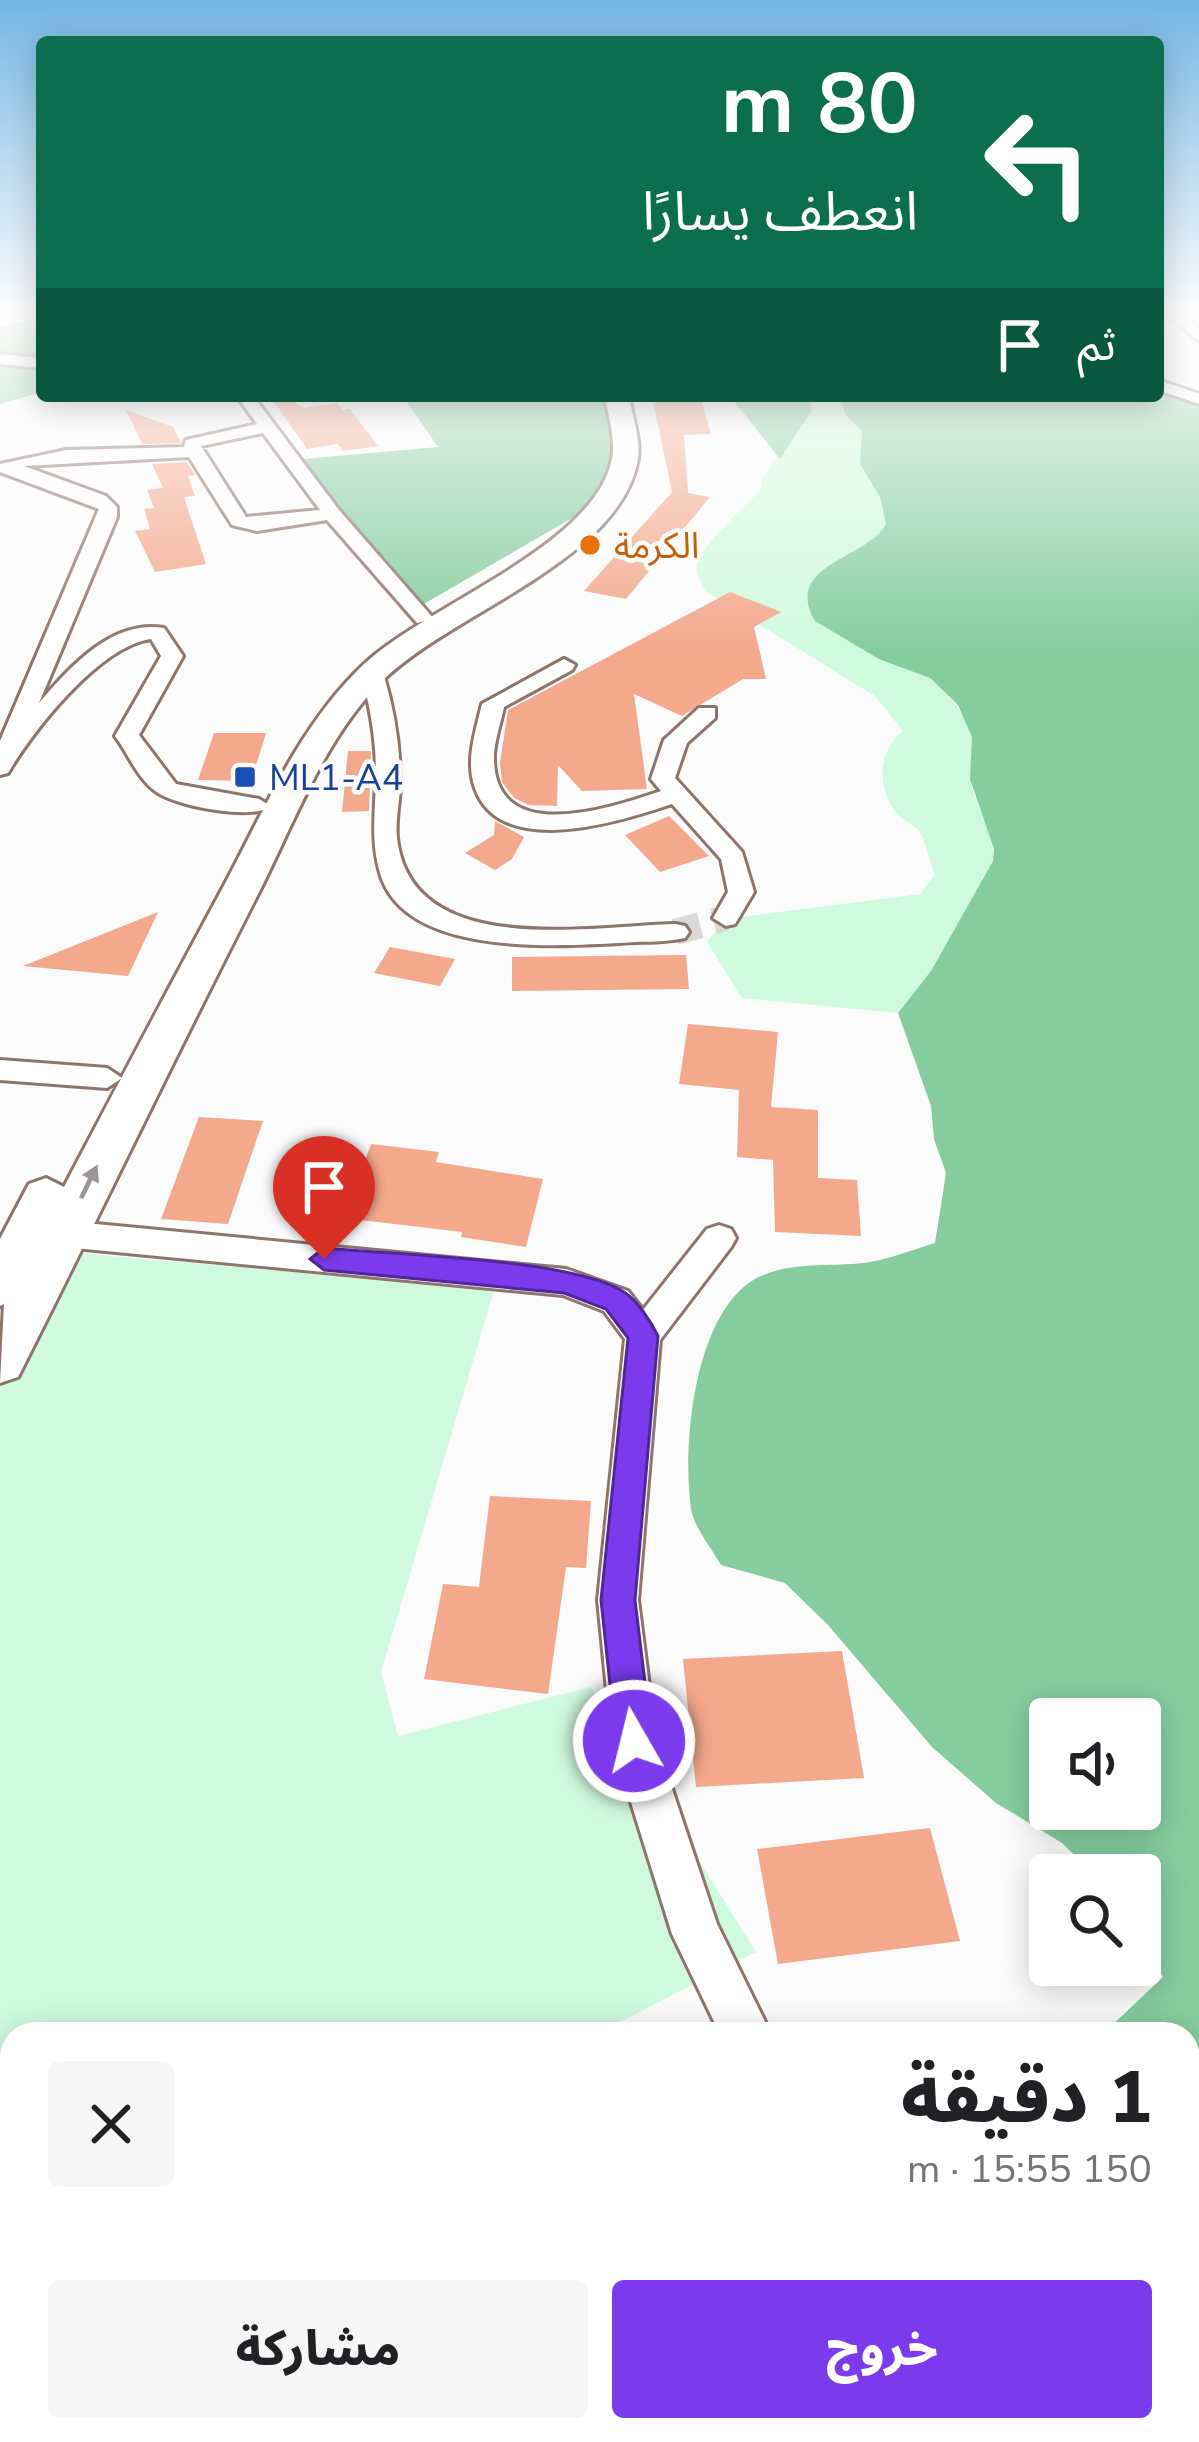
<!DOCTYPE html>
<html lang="ar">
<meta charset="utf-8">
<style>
body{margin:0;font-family:"Nunito Sans","Noto Sans Arabic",sans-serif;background:#f6f6f6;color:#202124;direction:rtl;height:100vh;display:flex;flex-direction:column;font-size:45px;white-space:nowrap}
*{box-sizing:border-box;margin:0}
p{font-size:39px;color:#757577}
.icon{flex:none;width:66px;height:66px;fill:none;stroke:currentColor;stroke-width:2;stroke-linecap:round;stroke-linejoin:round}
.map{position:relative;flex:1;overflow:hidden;direction:ltr}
.panel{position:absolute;left:0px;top:2022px;width:1200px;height:420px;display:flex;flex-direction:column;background:#fff;border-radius:36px 36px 0 0;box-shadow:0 6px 30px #0003;direction:rtl}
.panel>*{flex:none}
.hud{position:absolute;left:36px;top:36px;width:1128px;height:366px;border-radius:12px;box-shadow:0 6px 30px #0003;direction:rtl;background:#0b6e4f;color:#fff;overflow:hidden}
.controls{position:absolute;left:1029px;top:1698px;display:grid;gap:24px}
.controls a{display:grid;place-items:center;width:132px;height:132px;border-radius:12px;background:#fff;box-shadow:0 6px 30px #0003;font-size:60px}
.pin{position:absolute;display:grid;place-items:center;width:102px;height:102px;color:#fff;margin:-123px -51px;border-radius:50% 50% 50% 0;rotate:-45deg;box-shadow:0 0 12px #0007}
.pin .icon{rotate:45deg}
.me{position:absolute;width:132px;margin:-66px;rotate:352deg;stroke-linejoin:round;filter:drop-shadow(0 0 9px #0008)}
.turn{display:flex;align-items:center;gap:42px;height:252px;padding:0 48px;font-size:54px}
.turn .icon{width:156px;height:156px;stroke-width:2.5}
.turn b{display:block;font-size:84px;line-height:102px}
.then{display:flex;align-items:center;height:114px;padding:0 48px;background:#0003;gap:24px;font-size:45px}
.round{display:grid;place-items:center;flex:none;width:126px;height:126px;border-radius:12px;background:#f6f6f6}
.head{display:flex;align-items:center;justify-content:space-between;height:204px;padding:0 48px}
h1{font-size:72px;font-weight:800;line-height:90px}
.primary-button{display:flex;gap:24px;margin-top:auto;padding:24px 48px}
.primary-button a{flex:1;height:138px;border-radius:12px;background:#7c3aed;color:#fff;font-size:48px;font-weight:800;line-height:138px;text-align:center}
.primary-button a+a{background:#f6f6f6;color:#202124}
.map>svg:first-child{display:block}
.green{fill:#cffadd}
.forest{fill:#85cd9f;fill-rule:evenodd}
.building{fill:#f4a88c}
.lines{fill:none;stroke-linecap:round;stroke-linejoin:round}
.minor-tunnel{stroke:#dad9d8;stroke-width:26;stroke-dasharray:26 14;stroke-linecap:butt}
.minor-casing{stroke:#8e756c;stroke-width:6}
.highway-casing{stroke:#8e756c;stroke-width:6}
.minor{fill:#fff;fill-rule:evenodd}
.highway{fill:#fff;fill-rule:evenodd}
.oneway{fill:#9c9796}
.route{fill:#7c3aed;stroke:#51269a;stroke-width:3}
.food-dot{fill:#e8710a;stroke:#fbfbfb;stroke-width:4.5}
.transit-dot{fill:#1a4fb4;stroke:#fbfbfb;stroke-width:4.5}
.labels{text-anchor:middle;stroke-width:9;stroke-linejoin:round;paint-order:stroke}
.far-food-label{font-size:36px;fill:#c56008;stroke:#fbfbfb;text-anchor:start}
.far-transit-label{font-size:36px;fill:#164399;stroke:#fbfbfb;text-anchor:start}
</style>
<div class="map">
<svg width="1199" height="2442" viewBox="0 0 1199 2442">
<rect width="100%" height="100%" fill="#fbfbfb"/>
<!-- green -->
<g class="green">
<path d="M840 396 845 414 862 431 860 464 880 497 886 524C872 552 832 558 810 585L811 604C862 636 955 676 972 736 977 754 968 774 973 791 980 814 995 837 993 861L931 971 898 1013 742 998 707 942 726 919 920 894 935 875C929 862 926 838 917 829 909 822 900 819 894 810 876 782 879 751 903 731L875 696 708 593C703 586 696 576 697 566 699 546 746 507 760 490L762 479 811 412V397Z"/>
<polygon points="67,1252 494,1290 381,1672 398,1736 591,1687 756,1952 597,2034 12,2034 12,2430 712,2430 722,2437 730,2430 1017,2430 1023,2442 0,2442 0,1389"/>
</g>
<!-- forest -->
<g class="forest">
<polygon points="0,310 42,310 42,392 0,404"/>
<path d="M1158 391 1199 407V2442H1023L1017 2430H1188V2034H1103L1163 1977 1140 1934V1875H1095L1062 1843 996 1803 932 1747 828 1625 785 1583 721 1565C712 1549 694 1527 691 1509 682 1445 694 1314 755 1279 788 1261 828 1267 864 1263 887 1260 912 1250 935 1243L946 1173 934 1139 931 1106 898 1013 931 971 993 861 994 849 970 779 972 737 958 705 930 678 879 659 815 621C782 564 868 559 886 524L880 497 860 464 862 431 845 414 840 396H1158ZM1050 1719H1140V1809H1050Z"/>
<polygon points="403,396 619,396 610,496 417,608 292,460 438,447"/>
<polygon points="730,396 811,396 811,412 780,459"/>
</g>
<!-- building -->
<g class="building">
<polygon points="270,396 284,396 304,408 337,403 342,410 350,409 378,446 343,451 338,444 307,449"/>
<polygon points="652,396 700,396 711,434 684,435 688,493 710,497 626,599 584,591 672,492"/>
<polygon points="126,410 173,427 181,443 142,444"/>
<polygon points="187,462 195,475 188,476 195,496 184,497 206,564 155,572 135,531 150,529 144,509 154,508 147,490 163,488 152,464"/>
<polygon points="730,592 781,612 754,627 766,679 743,679 682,716 634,694 647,789 582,791 558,765 557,806 529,805 514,798 502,782 500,763 508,710"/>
<polygon points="214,733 266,733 251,781 198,780"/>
<polygon points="348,751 371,751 369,811 342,812"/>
<polygon points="669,816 709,856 660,872 625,835"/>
<polygon points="495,821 524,837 512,859 495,870 465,853 494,835"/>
<polygon points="158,912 128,976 23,966"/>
<polygon points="390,947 455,959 440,986 374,973"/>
<polygon points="686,955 689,989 512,991 512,957"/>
<polygon points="688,1024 778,1032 771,1107 818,1110 818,1178 857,1180 861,1236 775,1232 773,1160 737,1157 739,1090 679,1084"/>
<polygon points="199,1117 263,1121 228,1224 161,1219"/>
<polygon points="371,1144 439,1152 436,1162 543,1179 526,1247 461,1237 462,1232 344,1218"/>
<polygon points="490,1496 591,1501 586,1568 566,1567 548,1694 424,1679 443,1584 479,1587"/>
<polygon points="842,1651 864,1778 696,1787 683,1659"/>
<polygon points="930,1828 960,1941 778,1964 757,1849"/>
</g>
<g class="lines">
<!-- minor-tunnel -->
<polyline class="minor-tunnel" points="675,932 726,918"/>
<!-- minor casing -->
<g class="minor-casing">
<g id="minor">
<polygon points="33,310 42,310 42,317 0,328 0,319"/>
<polygon points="1161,310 1177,310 1199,329 1199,341"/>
<polygon points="0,354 42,358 42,368 0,364"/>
<polygon points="1158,380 1199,394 1199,404 1158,390"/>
<path d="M237 396H253L339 510 434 619 417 623 327 520 257 531 232 525 189 457 24 466 106 496 117 507V517L39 703C70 667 112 619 164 628L183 656 139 735 176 784 259 799 271 806C255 821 172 806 154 790 137 777 128 753 115 736L161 656 151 639C99 646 32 732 8 773L0 775V741L99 509 0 472V464L66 450 184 447 186 440 257 424ZM263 433 320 510 246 517 201 446Z"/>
<path d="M564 659 575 665 572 670 504 707C501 722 495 739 494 754 491 848 608 809 661 791L651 779 664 740 699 708H715V718L687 743 675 778 742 852 754 892 735 924 726 926 713 918 728 892 721 859 672 804C622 821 500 860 475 788 465 761 476 730 482 704Z"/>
<path d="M372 666 383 673C394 709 400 745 400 783 400 801 395 820 397 838 411 960 589 926 675 924L685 926 689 932 685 938C664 943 641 941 620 943 554 946 404 957 380 873 370 838 376 809 376 773 376 739 370 706 361 673Z"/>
<polygon points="0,1060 107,1068 122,1078 107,1088 0,1080"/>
<polygon points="64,1221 566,1269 628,1291 643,1310 707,1229 719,1225 731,1229 736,1238 731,1247 660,1340 638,1600 656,1741 717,1924 771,2034 720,2034 672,1934 612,1741 598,1600 625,1339 604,1311 563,1295 64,1247 52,1243 47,1234 52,1225"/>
</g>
</g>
<!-- highway casing -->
<g class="highway-casing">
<path id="highway" d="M605 396H629C632 416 641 439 638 459 620 562 449 613 381 682 324 739 294 823 258 894 176 1054 99 1217 18 1377L0 1383 4 1304 0 1306V1239L29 1184 46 1178 64 1187C118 1084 172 982 227 880 265 808 299 729 357 671 420 606 593 550 612 459 616 439 608 416 605 396Z"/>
</g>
<!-- minor -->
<use href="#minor" class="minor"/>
<!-- highway -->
<use href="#highway" class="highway"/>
</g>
<!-- one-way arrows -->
<defs><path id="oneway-solid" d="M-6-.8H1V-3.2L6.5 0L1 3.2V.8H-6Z" transform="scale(3)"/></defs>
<use class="oneway" href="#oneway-solid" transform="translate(89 1182) rotate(-64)"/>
<!-- sky -->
<linearGradient id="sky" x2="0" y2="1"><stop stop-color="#75b6e5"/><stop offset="0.48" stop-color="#fdfdfd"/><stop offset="1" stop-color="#fdfdfd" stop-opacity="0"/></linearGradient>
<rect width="1199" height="652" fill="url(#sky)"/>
<!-- route -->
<path class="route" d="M324 1248C394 1255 570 1258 624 1292 637 1300 651 1322 658 1336L635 1600 652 1741 647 1754 634 1759 621 1754 616 1741 601 1600 628 1338 606 1309 564 1293 324 1270 310 1259Z"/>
<!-- markers -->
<circle class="food-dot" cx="590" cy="545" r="12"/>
<rect class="transit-dot" x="233" y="765" width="24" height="24" rx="6"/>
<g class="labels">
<!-- far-food labels -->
<g class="far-food-label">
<text x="614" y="558">الكرمة</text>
</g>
<!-- far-transit labels -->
<g class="far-transit-label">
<text x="269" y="790">ML1-A4</text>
</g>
</g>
</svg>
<div class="controls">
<a><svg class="icon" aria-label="sound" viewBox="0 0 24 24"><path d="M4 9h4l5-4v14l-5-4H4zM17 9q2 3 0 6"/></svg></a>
<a><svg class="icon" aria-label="search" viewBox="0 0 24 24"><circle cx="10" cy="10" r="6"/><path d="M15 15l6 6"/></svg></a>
</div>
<div class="pin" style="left:324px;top:1259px;background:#d93025"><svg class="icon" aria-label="arrive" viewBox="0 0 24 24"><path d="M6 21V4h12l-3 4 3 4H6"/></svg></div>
<svg class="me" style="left:634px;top:1741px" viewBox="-20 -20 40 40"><circle r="17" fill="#7c3aed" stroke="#fff" stroke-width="3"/><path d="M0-11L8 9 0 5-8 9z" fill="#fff"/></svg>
<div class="hud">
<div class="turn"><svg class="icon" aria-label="left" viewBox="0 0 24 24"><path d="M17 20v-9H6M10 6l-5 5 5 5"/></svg><div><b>80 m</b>انعطف يسارًا</div></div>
<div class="then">ثم<svg class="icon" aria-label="arrive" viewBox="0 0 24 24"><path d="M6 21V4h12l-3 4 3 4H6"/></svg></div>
</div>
<section class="panel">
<div class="head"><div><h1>1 دقيقة</h1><p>150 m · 15:55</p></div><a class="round"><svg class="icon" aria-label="close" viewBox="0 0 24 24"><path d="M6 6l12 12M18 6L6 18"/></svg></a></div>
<div class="primary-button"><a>خروج</a><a>مشاركة</a></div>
</section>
</div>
